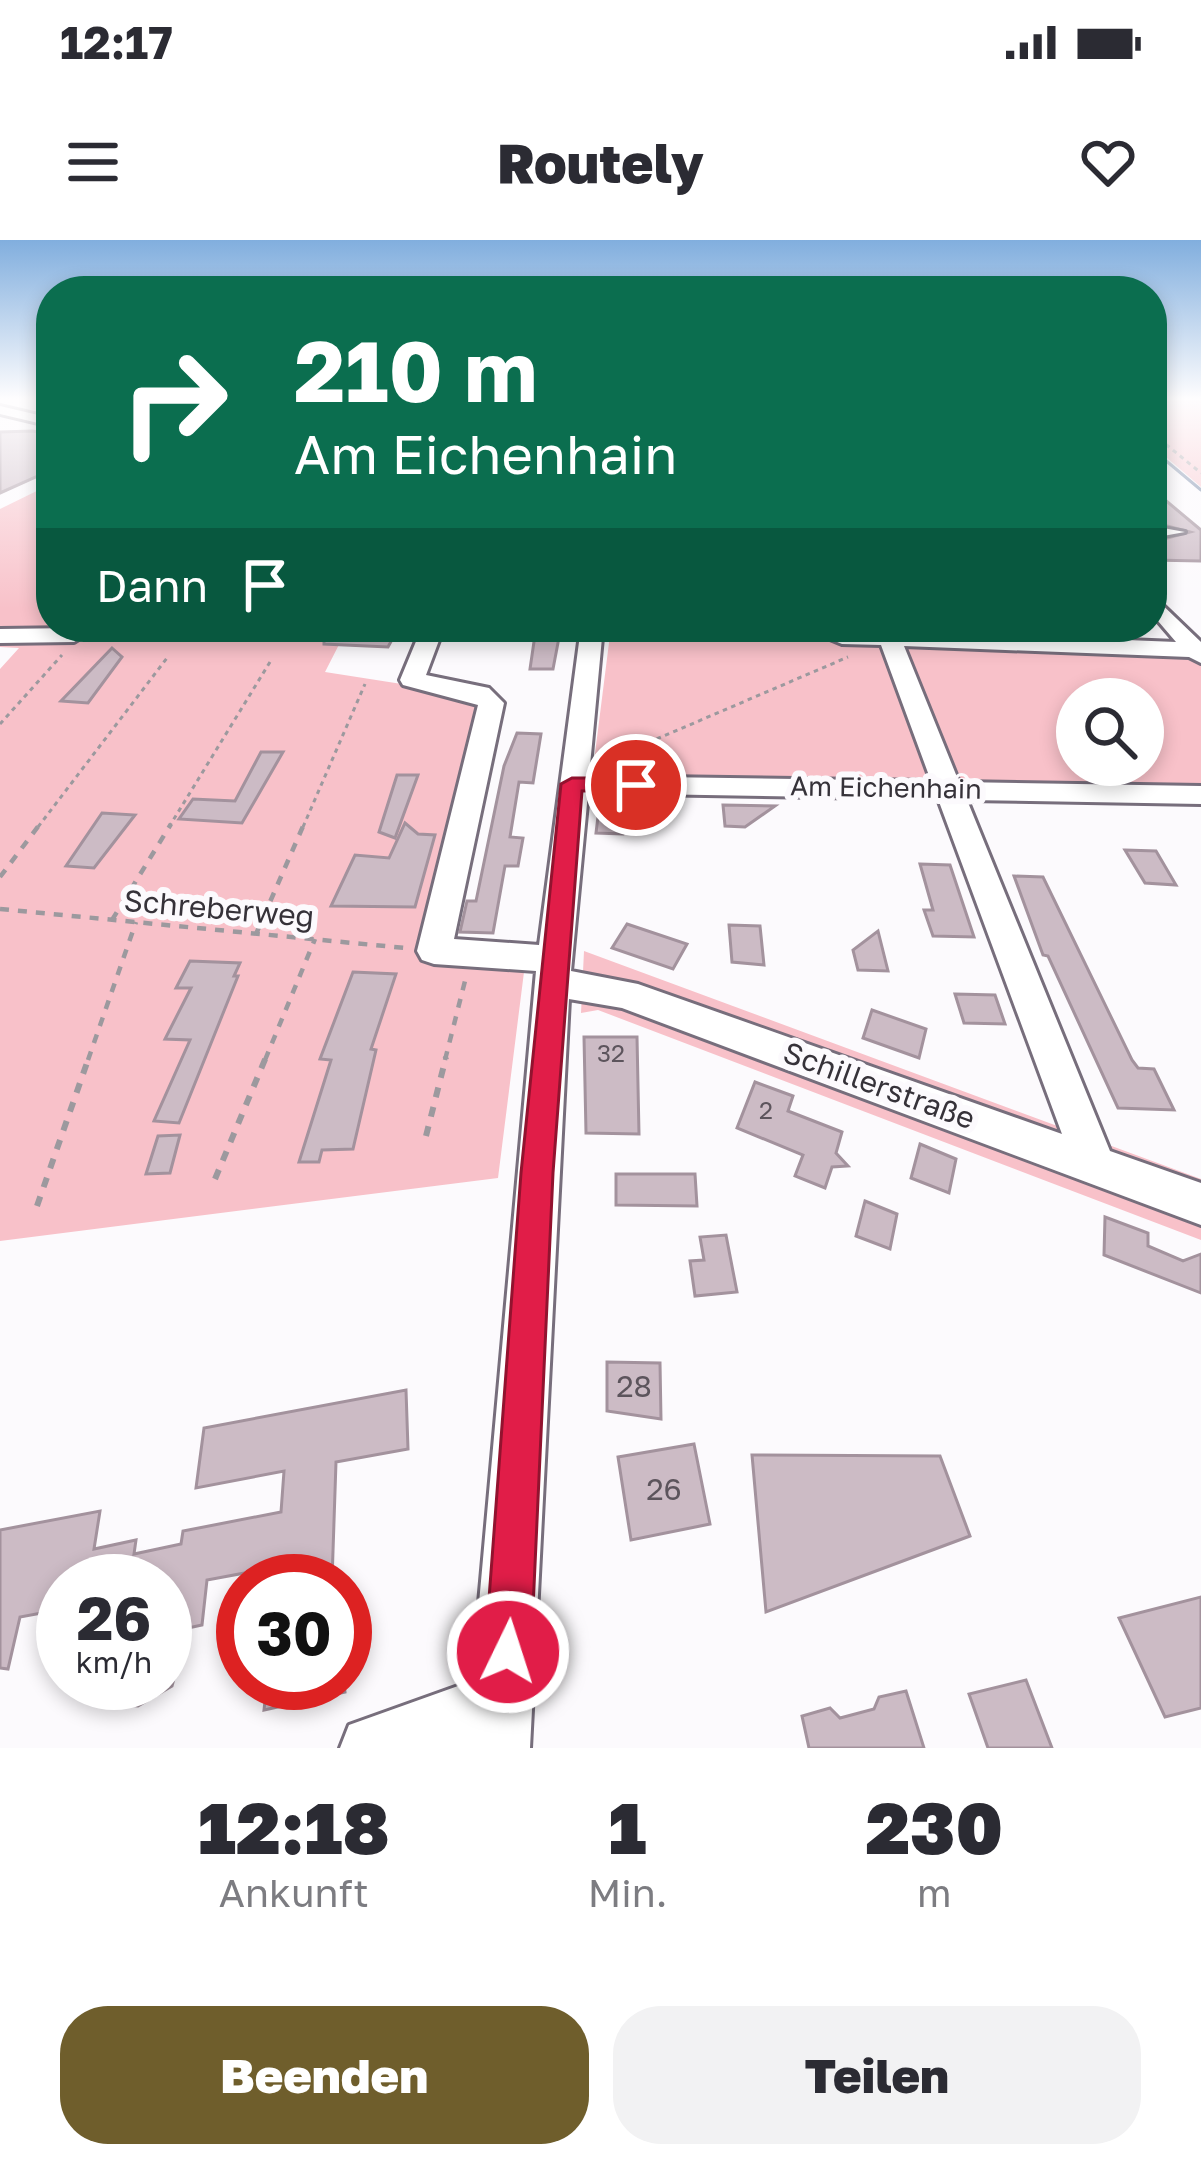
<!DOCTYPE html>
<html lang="de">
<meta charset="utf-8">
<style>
body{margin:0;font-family:"Golos Text",sans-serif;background:#f2f2f3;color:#2b2b33;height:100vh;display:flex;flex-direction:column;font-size:45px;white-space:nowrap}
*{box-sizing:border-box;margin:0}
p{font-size:39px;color:#7c7c81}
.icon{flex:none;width:66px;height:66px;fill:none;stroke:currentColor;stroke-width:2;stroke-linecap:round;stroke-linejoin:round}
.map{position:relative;height:1508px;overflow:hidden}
.side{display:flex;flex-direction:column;background:#fff;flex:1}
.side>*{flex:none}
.hud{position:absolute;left:36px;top:36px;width:1131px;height:366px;border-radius:48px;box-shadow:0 6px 18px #0003;background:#0b6e4f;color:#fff;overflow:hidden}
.tools{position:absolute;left:1056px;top:438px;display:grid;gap:24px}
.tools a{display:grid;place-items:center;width:108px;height:108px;border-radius:50%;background:#fff;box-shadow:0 6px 18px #0003;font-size:60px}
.speed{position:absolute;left:36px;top:1314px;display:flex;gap:24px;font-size:60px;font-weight:700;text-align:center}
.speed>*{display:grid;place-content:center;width:156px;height:156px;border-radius:50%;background:#fff;box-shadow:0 6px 18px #0003;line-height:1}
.speed small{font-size:30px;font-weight:400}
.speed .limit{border:18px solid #d22;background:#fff;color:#111}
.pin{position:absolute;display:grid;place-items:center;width:102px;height:102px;color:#fff;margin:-51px;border:6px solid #fff;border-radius:50%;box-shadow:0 3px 12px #0007}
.me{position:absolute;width:132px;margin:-66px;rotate:4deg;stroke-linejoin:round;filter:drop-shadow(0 0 9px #0008)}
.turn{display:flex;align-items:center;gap:42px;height:252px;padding:0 60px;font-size:54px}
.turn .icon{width:156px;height:156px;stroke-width:2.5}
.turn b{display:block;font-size:84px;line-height:102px}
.then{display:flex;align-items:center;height:114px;padding:0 60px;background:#0003;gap:24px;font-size:45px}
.eta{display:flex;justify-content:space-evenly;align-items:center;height:204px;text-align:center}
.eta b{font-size:72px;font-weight:800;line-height:84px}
.primary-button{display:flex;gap:24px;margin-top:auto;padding:24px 60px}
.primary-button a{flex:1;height:138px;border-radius:48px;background:#6f5e2c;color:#fff;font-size:48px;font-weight:800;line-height:138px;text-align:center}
.primary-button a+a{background:#f2f2f3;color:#2b2b33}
.status{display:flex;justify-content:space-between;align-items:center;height:84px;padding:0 60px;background:#fff;direction:ltr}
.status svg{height:33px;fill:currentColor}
header{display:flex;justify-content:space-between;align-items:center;height:156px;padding:0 60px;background:#fff;font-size:54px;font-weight:800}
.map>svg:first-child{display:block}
.green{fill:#f8c1c9;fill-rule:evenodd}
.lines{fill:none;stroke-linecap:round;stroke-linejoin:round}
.stream{stroke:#6e82a2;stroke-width:3}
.building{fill:#ccbbc5;stroke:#a3929d;stroke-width:3}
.minor-casing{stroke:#776e7c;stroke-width:6}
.path-far2{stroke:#9c999e;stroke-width:3;stroke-dasharray:4.5 4.5;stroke-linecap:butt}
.path-far1{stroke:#9c999e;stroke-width:4.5;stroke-dasharray:9 9;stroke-linecap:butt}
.path{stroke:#9c999e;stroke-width:6;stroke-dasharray:10 10;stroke-linecap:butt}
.minor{fill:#fff;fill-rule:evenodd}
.route{fill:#e11d48;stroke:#92132f;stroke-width:3}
.labels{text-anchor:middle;stroke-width:12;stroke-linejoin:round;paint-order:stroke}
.number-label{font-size:24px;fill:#5c545c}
.far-street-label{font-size:27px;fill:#363239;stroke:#fcfafd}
.street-label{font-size:30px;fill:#363239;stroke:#fcfafd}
.near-number-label{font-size:30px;fill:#5c545c}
</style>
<div class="status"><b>12:17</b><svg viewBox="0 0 49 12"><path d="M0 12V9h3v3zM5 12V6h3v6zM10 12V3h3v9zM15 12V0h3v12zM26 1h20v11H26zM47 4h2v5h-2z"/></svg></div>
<header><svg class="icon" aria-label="menu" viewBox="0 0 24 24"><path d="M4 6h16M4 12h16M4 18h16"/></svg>Routely<svg class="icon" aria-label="heart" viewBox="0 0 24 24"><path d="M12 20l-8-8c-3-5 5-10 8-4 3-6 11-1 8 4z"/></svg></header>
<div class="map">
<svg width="1201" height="1508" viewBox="0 0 1201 1508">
<rect width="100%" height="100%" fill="#fcfafd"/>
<!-- green -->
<g class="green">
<polygon points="1152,158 1201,158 1201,247 1152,205"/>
<polygon points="51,244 51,387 348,387 325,432 472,455 483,464 419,720 524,732 498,938 0,1001 0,429 19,408 0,407 0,269"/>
<path d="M611 387H813L844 397 1201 410V555L591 545ZM1077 459H1143V525H1077Z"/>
<polygon points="584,711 1201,939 1201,1000 598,770 581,773"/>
</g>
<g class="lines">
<!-- stream -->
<polyline class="stream" points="1152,209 1201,250"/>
</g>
<!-- building -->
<g class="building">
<polygon points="32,191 51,194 51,230 0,253 0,192"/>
<polygon points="1152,249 1201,290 1201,321 1152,320 1152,302 1190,292 1152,282"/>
<polygon points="324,387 399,387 388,407 324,404"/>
<polygon points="561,387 553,429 530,429 536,388"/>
<polygon points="112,408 122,417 88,463 61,461"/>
<polygon points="517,493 541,494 533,543 519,542 510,597 523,598 518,626 505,626 493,693 460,692 467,661 476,661 504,526"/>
<polygon points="261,512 283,512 242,583 179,579 193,559 235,561"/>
<polygon points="397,535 418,535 395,598 379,592"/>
<polygon points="600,560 627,561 623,594 596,593"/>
<polygon points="723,565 775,566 745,587 725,586"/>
<polygon points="102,573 135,575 94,628 66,626"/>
<polygon points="405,583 418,594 435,595 415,667 331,666 355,615 389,618"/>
<polygon points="1125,610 1156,611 1176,645 1145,643"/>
<polygon points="920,624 950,625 974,697 933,696 924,670 933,670"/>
<polygon points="1014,636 1043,637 1132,820 1138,828 1154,829 1174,870 1118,868 1048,716 1043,715"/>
<polygon points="627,684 687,704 673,729 612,708"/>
<polygon points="729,685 760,686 764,725 732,722"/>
<polygon points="878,691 888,731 858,730 853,710"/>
<polygon points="190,721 240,723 234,736 238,736 179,883 154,881 190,800 165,799 191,748 176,748"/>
<polygon points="353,732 396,734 371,809 376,810 353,909 322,910 319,922 299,922 331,820 320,819"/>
<polygon points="955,754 995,755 1005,784 964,783"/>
<polygon points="872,770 926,789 919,818 863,798"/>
<polygon points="584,797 637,797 639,894 586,893"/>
<polygon points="755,842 793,856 788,871 842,892 836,913 848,926 832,927 825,948 795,936 803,915 737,888"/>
<polygon points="180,895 170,933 146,934 158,896"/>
<polygon points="920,904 956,919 949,953 911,938"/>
<polygon points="616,934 695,934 697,966 616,965"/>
<polygon points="865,961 897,974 890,1009 856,996"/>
<polygon points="1105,977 1148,993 1148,1006 1183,1021 1201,1014 1201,1053 1104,1015"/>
<polygon points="726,995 737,1052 695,1056 690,1021 704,1020 700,997"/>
<polygon points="607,1122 660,1123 661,1179 607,1171"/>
<polygon points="406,1150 408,1209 336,1222 332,1341 276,1341 277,1327 207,1340 202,1385 188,1388 172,1446 138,1466 113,1464 95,1443 165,1443 165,1341 63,1341 63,1369 20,1377 8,1429 0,1428 0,1290 100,1271 94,1309 136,1300 134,1314 181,1304 183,1291 281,1272 284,1231 196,1248 204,1188"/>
<polygon points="694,1204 710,1284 631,1300 618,1217"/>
<polygon points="752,1215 940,1216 970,1296 766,1372"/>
<polygon points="1201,1357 1201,1468 1165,1477 1119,1378"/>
<polygon points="1026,1440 1052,1508 988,1508 969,1454"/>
<polygon points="267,1443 344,1443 345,1452 264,1470"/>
<polygon points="906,1451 924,1508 809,1508 802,1476 830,1468 840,1478 874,1469 879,1457"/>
</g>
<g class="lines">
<!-- minor casing -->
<g class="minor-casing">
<g id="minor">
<polygon points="0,166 51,178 51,186 0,174"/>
<polygon points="1152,286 1185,292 1152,298"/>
<path d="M1152 355 1201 402V423L1189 417 904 406 959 542 1201 546V564L967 560 1110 911 1201 943V985L622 768 569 759 530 1508H340L349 1485 472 1441 536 731 434 724 422 720 417 711 478 465 403 445 400 440 422 387H444L426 435 489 448 504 463 454 699 539 705 581 387H603L589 536 931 541 881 405 842 404 801 387 1176 402 1152 374ZM588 553 938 559 1062 894 638 744 571 731Z"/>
<polygon points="0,389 74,388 85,395 74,402 0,403"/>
</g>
</g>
<!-- path-far2 -->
<g class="path-far2">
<polyline points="1152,193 1201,233"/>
<polyline points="0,484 62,415"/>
<polyline points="618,521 631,510 848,417"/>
<polyline points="38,587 167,418"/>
<polyline points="169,587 270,422"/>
<polyline points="303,587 365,444"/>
</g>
<!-- path-far1 -->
<g class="path-far1">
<polyline points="0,637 40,584"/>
<polyline points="0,669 405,708"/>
<polyline points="112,680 171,584"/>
<polyline points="256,694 304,584"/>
<polyline points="88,820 136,682"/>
<polyline points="265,820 315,699"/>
<polyline points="445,820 466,737"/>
</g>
<!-- path -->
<g class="path">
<polyline points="426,896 446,817"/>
<polyline points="215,939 266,817"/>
<polyline points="37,966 89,817"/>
</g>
<!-- minor -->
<use href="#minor" class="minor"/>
</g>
<!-- sky -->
<linearGradient id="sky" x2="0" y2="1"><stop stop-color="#81aede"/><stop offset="0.43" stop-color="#fefdfe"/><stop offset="1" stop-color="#fefdfe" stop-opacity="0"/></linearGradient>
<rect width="1201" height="369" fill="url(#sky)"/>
<!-- route -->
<polygon class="route" points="636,538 647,545 644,550 582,551 553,933 531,1412 524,1429 508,1435 491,1429 485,1412 521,933 561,544 572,538"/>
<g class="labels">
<!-- number labels -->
<g class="number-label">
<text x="611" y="822">32</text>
<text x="766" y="879">2</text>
</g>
<!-- far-street labels -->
<g class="far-street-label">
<text transform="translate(886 548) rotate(1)" y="9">Am Eichenhain</text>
</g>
<!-- street labels -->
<g class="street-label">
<text transform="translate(219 669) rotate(5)" y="10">Schreberweg</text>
<text transform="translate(879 846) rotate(20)" y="10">Schillerstraße</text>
</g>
<!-- near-number labels -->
<g class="near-number-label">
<text x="634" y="1157">28</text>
<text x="664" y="1260">26</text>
</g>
</g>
</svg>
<div class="tools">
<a><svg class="icon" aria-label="search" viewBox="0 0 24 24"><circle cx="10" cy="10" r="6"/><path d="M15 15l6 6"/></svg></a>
</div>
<div class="speed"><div>26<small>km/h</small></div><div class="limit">30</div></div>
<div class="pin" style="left:636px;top:545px;background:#d93025"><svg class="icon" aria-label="arrive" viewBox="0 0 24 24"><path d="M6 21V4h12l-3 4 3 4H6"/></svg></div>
<svg class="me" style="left:508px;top:1412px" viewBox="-20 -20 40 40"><circle r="17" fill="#e11d48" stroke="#fff" stroke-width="3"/><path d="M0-11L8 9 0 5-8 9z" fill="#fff"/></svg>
<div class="hud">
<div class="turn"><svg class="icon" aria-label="right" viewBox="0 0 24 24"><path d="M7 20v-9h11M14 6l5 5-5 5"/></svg><div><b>210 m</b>Am Eichenhain</div></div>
<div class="then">Dann<svg class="icon" aria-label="arrive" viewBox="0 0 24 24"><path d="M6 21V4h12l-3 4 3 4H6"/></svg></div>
</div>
</div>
<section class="side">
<div class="eta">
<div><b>12:18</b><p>Ankunft</p></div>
<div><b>1</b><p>Min.</p></div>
<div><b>230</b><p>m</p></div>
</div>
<div class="primary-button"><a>Beenden</a><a>Teilen</a></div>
</section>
